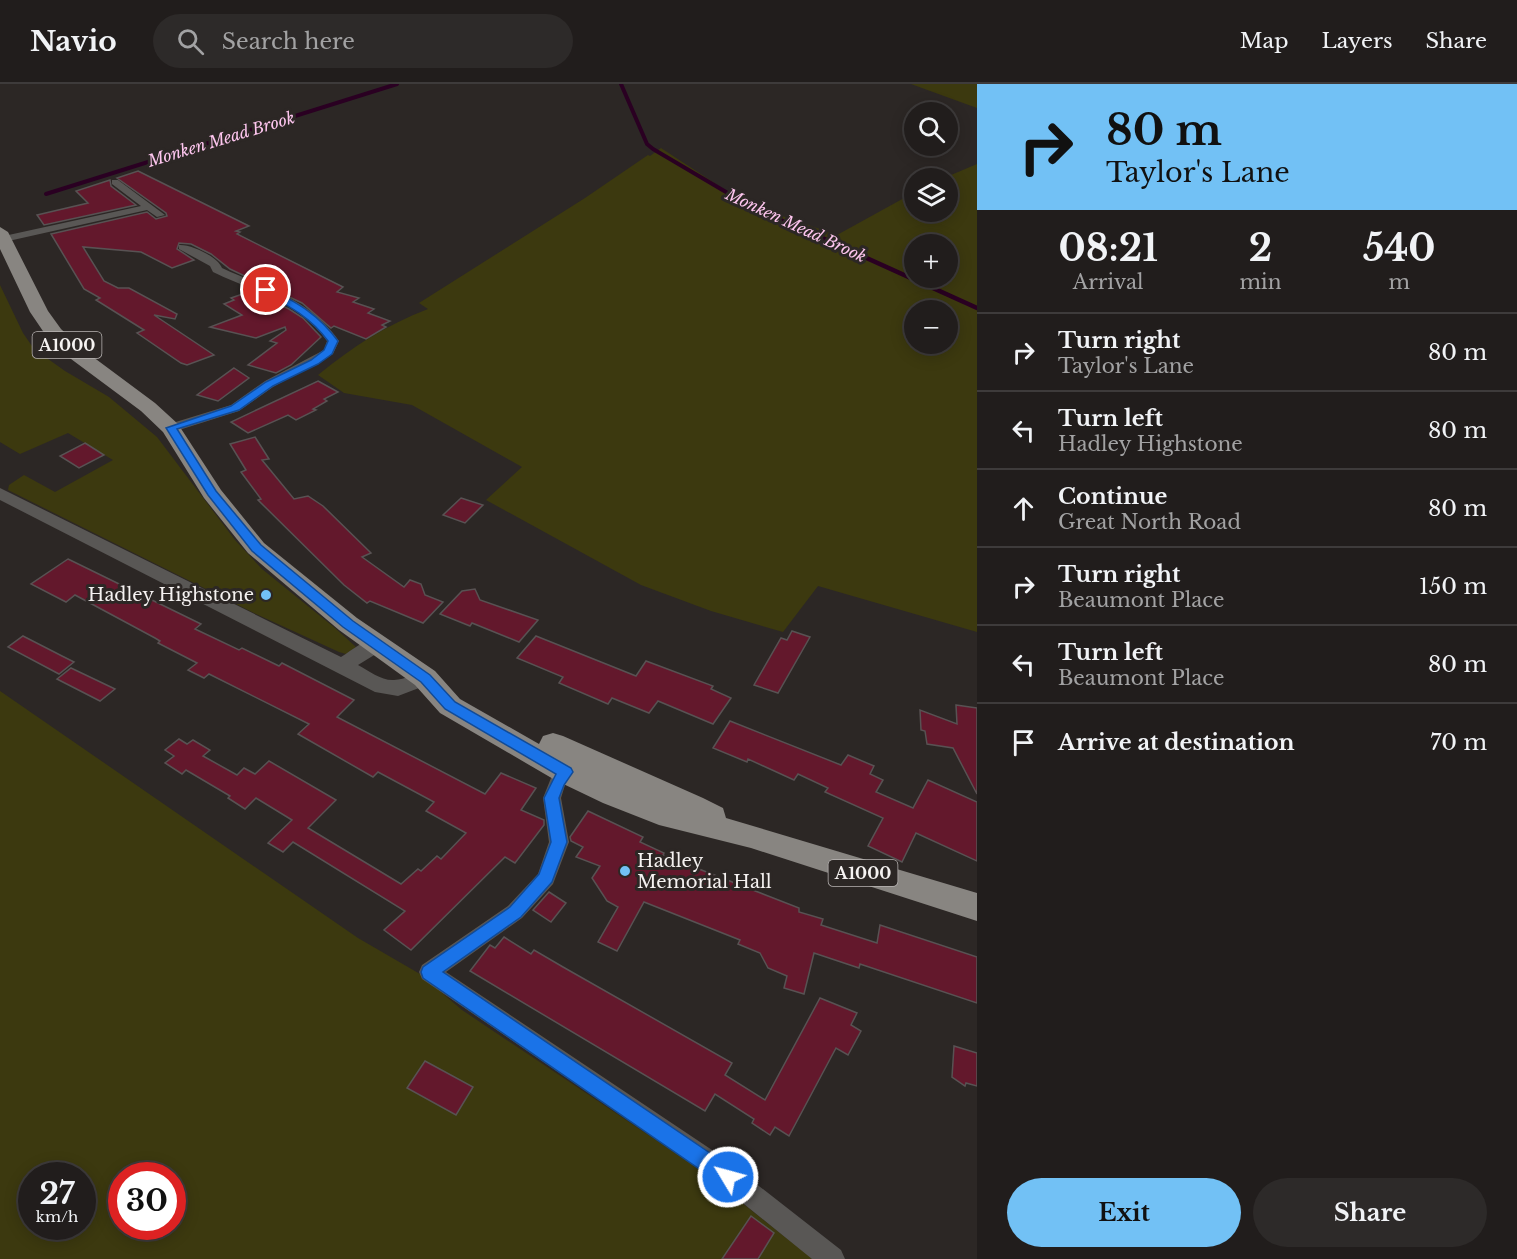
<!DOCTYPE html>
<meta charset="utf-8">
<style>
body{margin:0;font-family:"Libre Baskerville",serif;background:#2d2a29;color:#f1f3f6;height:100vh;display:flex;flex-direction:column;font-size:22px;white-space:nowrap}
*{box-sizing:border-box;margin:0}
p{font-size:20px;color:#a2a2a3}
.icon{flex:none;width:33px;height:33px;fill:none;stroke:currentColor;stroke-width:2;stroke-linecap:round;stroke-linejoin:round}
.map{position:relative;flex:1;overflow:hidden}
.details{display:flex;flex-direction:column;background:#211d1c;width:540px}
.details>*{flex:none}
.banner{background:#72c1f5;color:#111;overflow:hidden}
.buttons{position:absolute;left:904px;top:18px;display:grid;gap:12px}
.buttons a{display:grid;place-items:center;width:54px;height:54px;border-radius:50%;background:#211d1c;box-shadow:0 3px 15px #0003,0 0 0 2px #3e3b3b;font-size:30px}
.speed{position:absolute;left:18px;top:1078px;display:flex;gap:12px;font-size:30px;font-weight:700;text-align:center}
.speed>*{display:grid;place-content:center;width:78px;height:78px;border-radius:50%;background:#211d1c;box-shadow:0 3px 15px #0003,0 0 0 2px #3e3b3b;line-height:1}
.speed small{font-size:15px;font-weight:400}
.speed .limit{border:9px solid #d22;background:#fff;color:#111}
.pin{position:absolute;display:grid;place-items:center;width:51px;height:51px;color:#fff;margin:-26px;border:3px solid #fff;border-radius:50%;box-shadow:0 2px 6px #0007}
.me{position:absolute;width:66px;margin:-33px;rotate:307deg;stroke-linejoin:round;filter:drop-shadow(0 0 4px #0008)}
.turn{display:flex;align-items:center;gap:21px;height:126px;padding:0 30px;font-size:27px}
.turn .icon{width:78px;height:78px;stroke-width:2.5}
.turn b{display:block;font-size:42px;line-height:51px}
.eta{display:flex;justify-content:space-evenly;align-items:center;height:102px;text-align:center}
.eta b{font-size:36px;font-weight:700;line-height:42px}
.button{display:flex;gap:12px;margin-top:auto;padding:12px 30px}
.button a{flex:1;height:69px;border-radius:36px;background:#72c1f5;color:#111;font-size:24px;font-weight:700;line-height:69px;text-align:center}
.button a+a{background:#2d2a29;color:#f1f3f6}
ul{padding:0;list-style:none}
li{display:flex;align-items:center;gap:18px;height:78px;padding:0 30px;border-top:2px solid #3e3b3b}
li div{flex:1}
li b{display:block;font-size:22px}
li em{font-style:normal}
header{display:flex;align-items:center;gap:36px;box-sizing:border-box;height:84px;padding:0 30px;background:#211d1c;border-bottom:2px solid #3e3b3b}
header strong{font-size:28px}
nav{display:flex;gap:33px;margin-inline-start:auto;font-size:21px}
.search{width:420px;height:54px;background:#2d2a29;display:flex;align-items:center;gap:15px;box-sizing:border-box;padding:0 21px;border-radius:33px;color:#a2a2a3;font-size:22px}
main{display:flex;flex:1;min-height:0}
.map>svg:first-child{display:block}
.green{fill:#3c390f;fill-rule:evenodd}
.lines{fill:none;stroke-linecap:round;stroke-linejoin:round}
.stream-far1{stroke:#2a0022;stroke-width:4}
.stream{stroke:#2a0022;stroke-width:4.5}
.building{fill:#63182c;stroke:#585253;stroke-width:1.5}
.minor{fill:#595755;fill-rule:evenodd}
.tertiary{fill:#595755;fill-rule:evenodd}
.primary{fill:#888581;fill-rule:evenodd}
.route{fill:#1a73e8;stroke:#114b97;stroke-width:1.5}
.poi-dot{fill:#72c1f5;stroke:#2c2725;stroke-width:2}
.labels{text-anchor:middle;stroke-width:6;stroke-linejoin:round;paint-order:stroke}
.far-water-label{font-size:16px;font-style:italic;fill:#fec6ef;stroke:#2c2725}
.shield{fill:#2c2725;stroke:#b9b5b4;stroke-width:1.5}
.shield-label{font-size:16px;font-weight:bold;fill:#f5f2f1}
.poi-label{font-size:18px;fill:#f5f2f1;stroke:#2c2725;text-anchor:end}
</style>
<header>
<strong>Navio</strong>
<div class="search"><svg class="icon" aria-label="search" viewBox="0 0 24 24"><circle cx="10" cy="10" r="6"/><path d="M15 15l6 6"/></svg>Search here</div>
<nav><a>Map</a><a>Layers</a><a>Share</a></nav>
</header>
<main>
<div class="map">
<svg width="977" height="1175" viewBox="0 0 977 1175">
<rect width="100%" height="100%" fill="#2c2725"/>
<!-- green -->
<g class="green">
<polygon points="911,0 977,0 977,24"/>
<path d="M661 64 745 119 837 151 915 108V128H948V94H944L977 80V548L818 502 783 548 711 527 641 501 486 416 522 383 412 321 344 309 318 291C352 263 386 241 428 225L419 219 585 114 648 71 650 72ZM915 160H948V194H915ZM915 226H948V260H915Z"/>
<polygon points="0,201 23,249 34,265 65,287 109,313 157,353 235,456 262,485 335,544 356,563 346,570 339,568 256,530 8,406 9,401 24,391 55,408 113,376 68,349 20,370 0,358"/>
<path d="M0 607 358 854 420 890 462 926 698 1084 813 1175H0ZM32 1092H82V1143H32ZM122 1092H172V1143H122Z"/>
</g>
<g class="lines">
<!-- stream-far1 -->
<g class="stream-far1">
<polyline points="621,0 647,60 653,65 748,121 790,140"/>
<polyline points="46,110 397,0"/>
</g>
<!-- stream -->
<polyline class="stream" points="787,138 977,224"/>
</g>
<!-- building -->
<g class="building">
<polygon points="138,87 249,142 236,147 240,148 237,150 343,203 337,208 359,214 353,218 374,225 368,229 390,237 382,241 386,243 366,255 334,242 331,244 302,219 230,185 211,170 191,160 179,159 177,165 194,176 172,184 141,168 83,163 104,197 118,204 129,204 177,230 175,235 154,231 214,271 187,281 181,279 137,249 144,246 96,216 100,214 84,205 51,150 147,128 156,135 167,132 166,129 117,94"/>
<polygon points="110,96 111,102 136,121 44,141 37,131 88,119 76,107"/>
<polygon points="251,207 289,225 303,234 321,253 291,281 276,289 248,281 277,259 270,257 286,246 285,243 256,254 210,243 242,231 224,220 234,216 231,214"/>
<polygon points="234,284 249,294 218,317 197,311"/>
<polygon points="318,297 338,308 324,315 327,317 313,325 316,326 296,336 288,331 248,349 231,338"/>
<polygon points="255,353 269,375 262,376 294,415 308,412 323,422 371,469 362,473 404,503 410,496 421,500 425,511 443,518 423,539 370,517 367,519 344,501 258,416 261,415 241,388 246,386 230,360"/>
<polygon points="85,359 104,371 79,384 60,372"/>
<polygon points="461,414 483,421 465,439 443,431"/>
<polygon points="68,475 201,540 195,545 239,566 242,564 279,582 282,579 354,616 337,633 485,710 501,689 536,704 521,726 544,736 544,741 515,779 505,773 411,866 384,846 405,827 293,758 283,768 268,759 292,736 256,714 245,725 228,714 230,712 186,686 182,690 165,679 174,672 165,666 179,655 187,660 193,656 210,666 203,672 237,691 244,684 255,690 269,677 336,716 308,744 401,800 418,785 421,787 437,772 441,775 466,749 426,727 434,718 378,688 373,693 298,650 309,640 209,590 204,594 188,586 197,579 158,559 160,557 155,554 75,511 66,518 31,500"/>
<polygon points="475,505 480,516 538,536 519,558 472,539 470,542 440,530 462,507"/>
<polygon points="792,547 810,553 778,609 754,601 781,554 787,556"/>
<polygon points="23,552 62,572 74,578 59,590 8,563"/>
<polygon points="536,552 636,592 646,577 713,602 711,605 731,614 713,640 658,617 649,629 612,614 608,620 559,599 563,593 517,574"/>
<polygon points="71,584 115,605 100,617 57,595"/>
<polygon points="956,621 977,624 977,710 953,664 927,660 925,647 921,646 920,626 957,640"/>
<polygon points="730,637 841,681 848,671 874,682 870,690 883,696 876,708 913,724 928,696 977,718 977,777 916,749 902,778 868,762 883,734 825,708 828,704 798,690 794,696 748,675 747,678 713,664"/>
<polygon points="588,727 643,753 640,758 664,769 663,771 799,824 799,828 823,835 821,841 877,859 880,841 977,873 977,919 860,880 859,884 814,869 804,910 784,904 787,892 768,884 760,869 738,860 740,856 644,818 617,867 598,858 618,823 607,817 592,794 600,782 576,773 583,763 571,757 570,753"/>
<polygon points="549,808 566,819 551,838 533,826"/>
<polygon points="504,853 531,870 534,866 563,883 732,979 725,991 765,1016 820,914 857,929 851,941 861,947 848,971 836,964 789,1052 775,1043 770,1051 752,1039 754,1035 715,1010 705,1027 470,887 490,861 495,864"/>
<polygon points="954,962 977,969 977,1002 966,999 965,1002 952,993"/>
<polygon points="425,977 473,1003 456,1031 407,1004"/>
<polygon points="751,1132 774,1149 758,1175 722,1175"/>
</g>
<g class="lines">
<!-- minor -->
<g class="minor">
<polygon points="112,96 118,96 165,131 157,133 147,126 4,158 0,157 0,153 4,152 141,122 112,100"/>
<path d="M179 161C191 160 218 173 222 184 267 205 309 214 339 257L333 270 273 303 239 327 176 347H166L165 344 166 341 231 321 265 297 324 266 327 257C301 218 254 208 213 188L210 182 179 165Z"/>
<polygon points="571,674 577,676 580,681 565,701 561,714 569,758 553,800 522,834 446,888 718,1070 841,1166 845,1175 812,1175 702,1086 422,895 419,888 422,881 508,822 538,790 549,758 543,714 551,694 565,676"/>
</g>
<!-- tertiary -->
<path class="tertiary" d="M0 404 341 573C354 565 369 551 384 555L387 560 384 565 358 581C369 587 382 597 394 596 408 596 418 585 432 589L436 594 432 599 398 612 375 608 0 416Z"/>
<!-- primary -->
<polygon class="primary" points="0,143 8,148 48,227 61,245 81,264 155,319 178,340 221,406 264,459 357,534 435,587 460,615 539,660 543,652 553,649 563,652 703,714 723,724 726,734 977,809 977,837 751,764 659,741 603,719 555,696 440,629 415,601 339,546 248,469 204,414 163,348 141,327 67,272 47,253 30,228 0,165"/>
</g>
<!-- route -->
<path class="route" d="M263 204H269C299 220 318 230 338 257L332 270 318 280 273 302 239 326 177 345 216 407 261 461 353 537 430 591 455 618 571 684 573 688 564 701 559 714 567 758 552 798 521 833 443 888 735 1086 738 1093 735 1100 728 1103 721 1100 423 894 421 888 423 883 510 823 539 790 551 758 544 714 556 690 445 625 421 598 343 543 252 467 208 411 166 344 231 322 266 298 311 276 324 266 328 257C310 233 289 222 263 208Z"/>
<!-- markers -->
<g class="poi-dot">
<circle cx="266" cy="511" r="6"/>
<circle cx="625" cy="787" r="6"/>
</g>
<g class="labels">
<!-- far-water labels -->
<g class="far-water-label">
<text transform="translate(221 55) rotate(-17)" y="6">Monken Mead Brook</text>
<text transform="translate(796 141) rotate(25)" y="6">Monken Mead Brook</text>
</g>
<!-- shield labels -->
<g class="shield">
<rect x="32.5" y="248" width="69" height="26" rx="4.5"/>
<rect x="828.5" y="776" width="69" height="26" rx="4.5"/>
</g>
<g class="shield-label">
<text x="67" y="267">A1000</text>
<text x="863" y="795">A1000</text>
</g>
<!-- poi labels -->
<g class="poi-label">
<text x="254" y="517">Hadley Highstone</text>
<text x="637" y="783" text-anchor="start">Hadley<tspan x="637" dy="21">Memorial Hall</tspan></text>
</g>
</g>
</svg>
<div class="buttons">
<a><svg class="icon" aria-label="search" viewBox="0 0 24 24"><circle cx="10" cy="10" r="6"/><path d="M15 15l6 6"/></svg></a>
<a><svg class="icon" aria-label="layers" viewBox="0 0 24 24"><path d="M12 4l9 5-9 5-9-5zM3 14l9 5 9-5"/></svg></a>
<a>+</a>
<a>−</a>
</div>
<div class="speed"><div>27<small>km/h</small></div><div class="limit">30</div></div>
<div class="pin" style="left:266px;top:206px;background:#d93025"><svg class="icon" aria-label="arrive" viewBox="0 0 24 24"><path d="M6 21V4h12l-3 4 3 4H6"/></svg></div>
<svg class="me" style="left:728px;top:1093px" viewBox="-20 -20 40 40"><circle r="17" fill="#1a73e8" stroke="#fff" stroke-width="3"/><path d="M0-11L8 9 0 5-8 9z" fill="#fff"/></svg>
</div>
<section class="details">
<div class="banner">
<div class="turn"><svg class="icon" aria-label="right" viewBox="0 0 24 24"><path d="M7 20v-9h11M14 6l5 5-5 5"/></svg><div><b>80 m</b>Taylor's Lane</div></div>
</div>
<div class="eta">
<div><b>08:21</b><p>Arrival</p></div>
<div><b>2</b><p>min</p></div>
<div><b>540</b><p>m</p></div>
</div>
<ul>
<li><svg class="icon" aria-label="right" viewBox="0 0 24 24"><path d="M7 20v-9h11M14 6l5 5-5 5"/></svg><div><b>Turn right</b><p>Taylor's Lane</p></div><em>80 m</em></li>
<li><svg class="icon" aria-label="left" viewBox="0 0 24 24"><path d="M17 20v-9H6M10 6l-5 5 5 5"/></svg><div><b>Turn left</b><p>Hadley Highstone</p></div><em>80 m</em></li>
<li><svg class="icon" aria-label="ahead" viewBox="0 0 24 24"><path d="M12 20V5M6 11l6-6 6 6"/></svg><div><b>Continue</b><p>Great North Road</p></div><em>80 m</em></li>
<li><svg class="icon" aria-label="right" viewBox="0 0 24 24"><path d="M7 20v-9h11M14 6l5 5-5 5"/></svg><div><b>Turn right</b><p>Beaumont Place</p></div><em>150 m</em></li>
<li><svg class="icon" aria-label="left" viewBox="0 0 24 24"><path d="M17 20v-9H6M10 6l-5 5 5 5"/></svg><div><b>Turn left</b><p>Beaumont Place</p></div><em>80 m</em></li>
<li><svg class="icon" aria-label="arrive" viewBox="0 0 24 24"><path d="M6 21V4h12l-3 4 3 4H6"/></svg><div><b>Arrive at destination</b></div><em>70 m</em></li>
</ul>
<div class="button"><a>Exit</a><a>Share</a></div>
</section>
</main>
